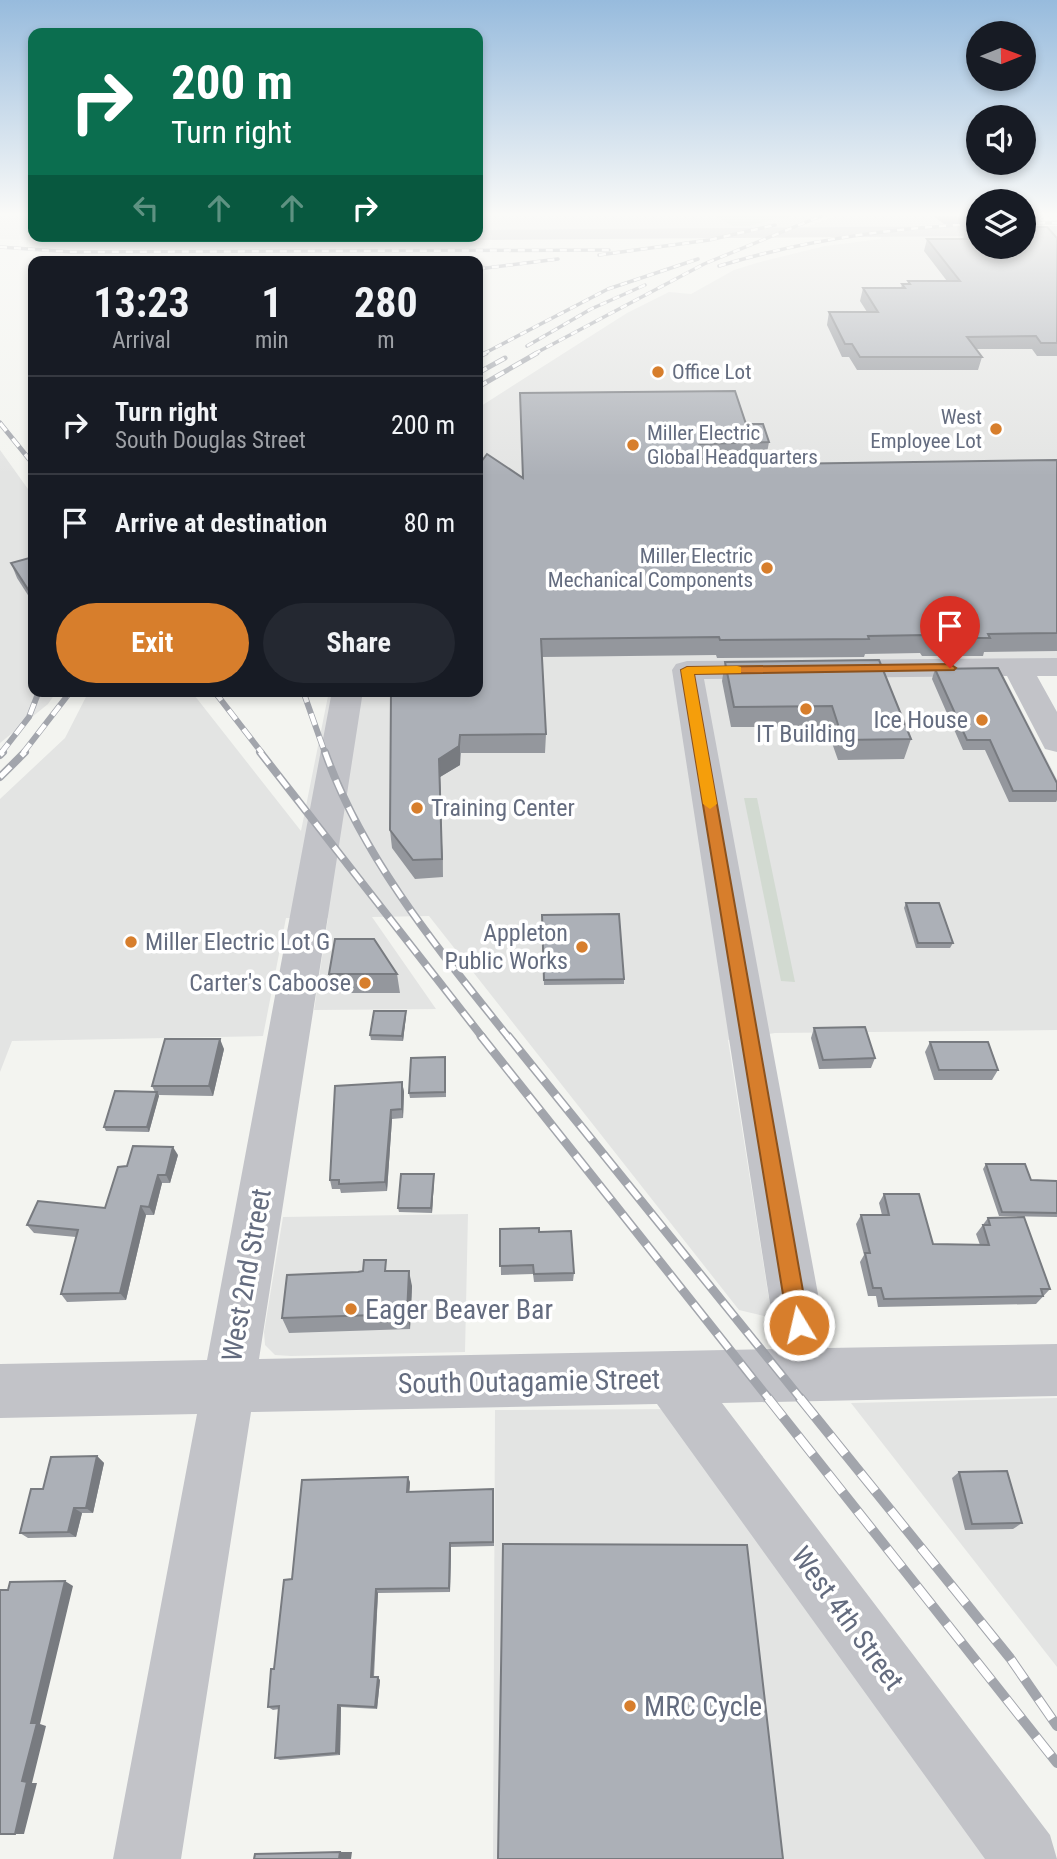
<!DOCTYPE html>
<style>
body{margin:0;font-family:"Roboto Condensed",sans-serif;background:#242831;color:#f1f3f6;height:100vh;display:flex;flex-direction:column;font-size:26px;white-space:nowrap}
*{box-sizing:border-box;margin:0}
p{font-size:23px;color:#9ea1a6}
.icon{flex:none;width:38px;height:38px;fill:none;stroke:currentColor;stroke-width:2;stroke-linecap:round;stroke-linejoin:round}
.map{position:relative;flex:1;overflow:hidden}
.panel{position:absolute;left:28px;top:256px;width:455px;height:441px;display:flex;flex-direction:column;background:#171b24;border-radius:14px;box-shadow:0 4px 10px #0003}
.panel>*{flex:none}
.banner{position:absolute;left:28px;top:28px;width:455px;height:214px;border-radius:14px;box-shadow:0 4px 10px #0003;background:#0b6e4f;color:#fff;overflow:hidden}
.needle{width:46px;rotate:89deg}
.buttons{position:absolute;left:966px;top:21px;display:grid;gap:14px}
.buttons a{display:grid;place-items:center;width:70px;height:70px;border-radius:50%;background:#171b24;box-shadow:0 4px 10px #0003;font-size:35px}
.pin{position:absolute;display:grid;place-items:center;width:60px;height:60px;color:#fff;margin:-72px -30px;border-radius:50% 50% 50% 0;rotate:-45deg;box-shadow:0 0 7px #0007}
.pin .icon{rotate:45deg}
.me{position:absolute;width:77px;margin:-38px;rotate:351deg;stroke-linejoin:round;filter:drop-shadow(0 0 5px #0008)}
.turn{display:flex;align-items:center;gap:24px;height:147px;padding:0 28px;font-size:32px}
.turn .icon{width:91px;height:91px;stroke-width:2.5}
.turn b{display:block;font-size:49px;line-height:60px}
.lanes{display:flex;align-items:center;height:66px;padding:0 28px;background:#0003;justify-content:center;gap:35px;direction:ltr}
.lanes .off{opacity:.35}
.eta{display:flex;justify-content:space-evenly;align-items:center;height:119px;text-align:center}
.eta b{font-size:42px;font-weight:700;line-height:49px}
.primary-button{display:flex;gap:14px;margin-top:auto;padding:14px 28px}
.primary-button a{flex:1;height:80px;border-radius:42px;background:#d77e2c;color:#fff;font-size:28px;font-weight:700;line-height:80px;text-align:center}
.primary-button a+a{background:#242831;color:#f1f3f6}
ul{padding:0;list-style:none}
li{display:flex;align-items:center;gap:21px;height:98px;padding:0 28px;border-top:2px solid #363941}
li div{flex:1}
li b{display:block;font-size:26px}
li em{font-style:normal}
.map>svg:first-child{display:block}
.built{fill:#e3e4e3}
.green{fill:#d2dad1}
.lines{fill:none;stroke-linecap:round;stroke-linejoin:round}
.minor{fill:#c2c3c8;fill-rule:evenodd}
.rail-far5-casing{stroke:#a2a5ac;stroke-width:3.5}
.rail-far4-casing{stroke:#a2a5ac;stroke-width:5}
.rail-far3-casing{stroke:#a2a5ac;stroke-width:6}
.rail-far2-casing{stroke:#a2a5ac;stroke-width:8}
.rail-far1-casing{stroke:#a2a5ac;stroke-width:9}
.rail-casing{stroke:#a2a5ac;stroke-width:10}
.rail-far5{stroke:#fff;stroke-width:2.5;stroke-dasharray:7;stroke-linecap:butt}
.rail-far4{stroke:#fff;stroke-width:3.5;stroke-dasharray:10;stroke-linecap:butt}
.rail-far3{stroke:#fff;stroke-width:4.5;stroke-dasharray:12;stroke-linecap:butt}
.rail-far2{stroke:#fff;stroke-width:5;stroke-dasharray:15;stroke-linecap:butt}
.rail-far1{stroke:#fff;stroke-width:6;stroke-dasharray:19;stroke-linecap:butt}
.rail{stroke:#fff;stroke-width:8;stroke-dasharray:24;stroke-linecap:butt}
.wall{fill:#94979d}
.shaded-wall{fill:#787b80}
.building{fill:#acb0b7;stroke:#787b80;stroke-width:2}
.route{fill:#d77e2c;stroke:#8c521d;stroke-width:2}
.slow{fill:#f59e0b}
.poi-dot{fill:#d77e2c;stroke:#fff;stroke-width:2.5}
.labels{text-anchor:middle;stroke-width:7;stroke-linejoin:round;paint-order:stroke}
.far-poi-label{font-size:21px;fill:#646c7f;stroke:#fff;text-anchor:start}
.poi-label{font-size:24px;fill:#646c7f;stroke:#fff;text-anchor:end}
.near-street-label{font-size:28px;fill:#646c7f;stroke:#fff}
.near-poi-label{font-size:28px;fill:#646c7f;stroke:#fff;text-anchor:start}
</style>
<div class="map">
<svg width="1057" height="1859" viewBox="0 0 1057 1859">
<rect width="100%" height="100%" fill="#f3f4f0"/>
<!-- built -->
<g class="built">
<polygon points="0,216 33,216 33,236 478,236 478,216 817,216 777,233 662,237 70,242 0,239"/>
<polygon points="835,216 978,216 950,223 893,228 801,229"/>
<polygon points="978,234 978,247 1024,247 1057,234 1057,658 995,659 1057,779 1057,1030 775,1033 728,1040 772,1318 739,1310 429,916 372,917 436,1009 314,1010 328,918 286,918 263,1036 12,1041 0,1072 0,799 65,738 89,691 191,691 301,831 329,691 478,691 478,408 627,313 669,292 691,294 734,270 760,262 825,246 881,239 879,235"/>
<polygon points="0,450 33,496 33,691 57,691 48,704 0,743"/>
<polygon points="468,1214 465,1352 291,1356 275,1355 265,1345 264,1332 283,1217"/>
<polygon points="1057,1398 1057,1667 851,1403"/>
<polygon points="680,1409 1009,1859 493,1859 495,1410"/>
</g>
<!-- green -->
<g class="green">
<polygon points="714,216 789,216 749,226 733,226"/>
<polygon points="744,798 757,798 795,982 781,981"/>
</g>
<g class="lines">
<!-- minor -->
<g class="minor">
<polygon points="978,226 978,236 478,240 471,236 478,236 478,230"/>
<rect x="1024" y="226" width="33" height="10"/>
<polygon points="1057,658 1057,676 1037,676 1057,712 1057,752 1045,749 1007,676 704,679 828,1348 1057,1344 1057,1396 722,1403 1050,1835 1057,1859 985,1859 657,1404 251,1412 181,1859 113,1859 197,1414 0,1418 0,1364 207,1360 332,691 363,691 259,1359 777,1349 672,670 676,664 687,661"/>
</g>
<!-- rail-far5 casing -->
<g class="rail-far5-casing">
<g id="rail-far5">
<polyline points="1024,223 1057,223"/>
<polyline points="0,247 72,252 609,250"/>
<polyline points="599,255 709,240 775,225"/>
<path d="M719 266C804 240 890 228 978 224"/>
<polyline points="478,269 558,259"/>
<polyline points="527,346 591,309 645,285"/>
<polyline points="483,354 608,289 698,259"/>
<polyline points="534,354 704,264 821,216"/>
</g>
</g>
<!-- rail-far4 casing -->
<g class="rail-far4-casing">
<g id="rail-far4">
<polyline points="478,357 486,353"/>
<polyline points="478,373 505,358"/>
<polyline points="478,387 537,353"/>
<polyline points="0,423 33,464"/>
</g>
</g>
<!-- rail-far3 casing -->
<g class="rail-far3-casing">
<g id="rail-far3">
<polyline points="214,691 262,753"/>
<polyline points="303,691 325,753"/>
<polyline points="1,753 29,717 39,691"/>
<polyline points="23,753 71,691"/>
</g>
</g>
<!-- rail-far2 casing -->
<g class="rail-far2-casing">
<g id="rail-far2">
<polyline points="260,752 483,1038"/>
<path d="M325 752C363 859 439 950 509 1038"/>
<polyline points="0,755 3,752"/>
<polyline points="0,777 25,752"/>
</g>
</g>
<!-- rail-far1 casing -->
<g class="rail-far1-casing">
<g id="rail-far1">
<polyline points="481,1036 769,1399"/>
<polyline points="508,1036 801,1399"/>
</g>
</g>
<!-- rail casing -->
<g class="rail-casing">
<g id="rail">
<polyline points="768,1398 1057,1763"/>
<polyline points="800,1398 1010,1658 1057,1726"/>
</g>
</g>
<!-- rail-far5 -->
<use href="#rail-far5" class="rail-far5"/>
<!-- rail-far4 -->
<use href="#rail-far4" class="rail-far4"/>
<!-- rail-far3 -->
<use href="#rail-far3" class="rail-far3"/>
<!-- rail-far2 -->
<use href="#rail-far2" class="rail-far2"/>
<!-- rail-far1 -->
<use href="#rail-far1" class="rail-far1"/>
<!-- rail -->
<use href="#rail" class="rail"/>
</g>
<!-- wall -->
<g class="wall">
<polygon points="933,216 978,216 978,224 944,224"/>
<polygon points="1024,216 1031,223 1026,224 1026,227 1057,238 1057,356 1037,356 1032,349 976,349 982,357 978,370 857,370 849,357 842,357 827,325 829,312 867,312 860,301 863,288 901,288 902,284 908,284 908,281 947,281 924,251 927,239 963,239 966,227 978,227 978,247"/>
<polygon points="138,236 249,236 138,237"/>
<polygon points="746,424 769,442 766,458 748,459 777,464 1057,460 1057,651 984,652 983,656 922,656 920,653 865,654 864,657 717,658 716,655 542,657 546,734 545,753 461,753 460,765 440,777 443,877 415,879 392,848 390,830 478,691 522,478"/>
<polygon points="33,557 33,603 17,578 11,563"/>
<polygon points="725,662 911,739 904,759 838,760 826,726 731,727 722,681"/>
<polygon points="935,669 1057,783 1057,800 1056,802 1009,802 985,750 963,750 932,679"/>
<polygon points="906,903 953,943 950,948 916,948 904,908"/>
<polygon points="542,915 624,979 624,984 544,985"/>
<polygon points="329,974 397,974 400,993 334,993"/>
<polygon points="406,1016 403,1041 371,1040 370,1035"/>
<polygon points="814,1028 875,1058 871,1068 819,1069 811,1038"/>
<polygon points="930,1042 998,1070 992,1080 934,1080 925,1052"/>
<polygon points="224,1049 213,1096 159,1095 149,1132 106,1131 104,1127 155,1092 152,1086"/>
<polygon points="446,1062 446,1097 410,1098 409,1093"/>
<polygon points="402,1082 404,1092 403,1118 392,1119 387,1191 341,1193 340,1189 332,1189 330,1180"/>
<polygon points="178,1155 170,1183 162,1183 154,1215 146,1215 126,1300 67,1302 61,1294 76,1237 34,1233 27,1225 105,1208"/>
<polygon points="986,1164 1031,1180 1057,1181 1057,1217 999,1216 983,1169"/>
<polygon points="434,1174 434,1179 432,1213 399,1212 398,1208"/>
<polygon points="884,1194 933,1244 980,1245 976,1234 988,1218 1050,1289 1036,1304 878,1307 876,1296 868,1296 860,1262 864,1255 856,1224 861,1215 882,1215 879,1203"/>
<polygon points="500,1229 539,1232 574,1273 573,1281 534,1282 533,1274 501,1275"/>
<polygon points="389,1271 412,1286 410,1329 289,1333 282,1318"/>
<polygon points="97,1456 104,1463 93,1513 82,1513 76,1537 28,1538 20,1533 43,1489"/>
<polygon points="959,1472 1022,1523 1013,1529 965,1530 952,1478"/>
<polygon points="410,1482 409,1492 494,1494 494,1546 451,1547 450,1592 378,1593 374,1677 380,1680 377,1709 341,1707 340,1755 280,1760 275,1758 279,1709 273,1710 268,1707 274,1669 292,1579"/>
</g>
<!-- shaded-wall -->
<g class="shaded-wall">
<polygon points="1025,216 1033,216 1031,223 1024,224"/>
<polygon points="700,444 698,460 694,451"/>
<polygon points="460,735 460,765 440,777 443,877 442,859 439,759"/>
<polygon points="406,1011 406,1016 403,1041 402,1036"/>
<polygon points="220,1039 224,1049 213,1096 209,1086"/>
<polygon points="402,1082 404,1092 403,1118 402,1109"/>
<polygon points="157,1092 159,1096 149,1132 147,1127"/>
<polygon points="391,1110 392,1119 387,1191 385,1182"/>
<polygon points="173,1147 178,1155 170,1183 166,1175"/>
<polygon points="434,1174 434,1179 432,1213 431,1208"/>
<polygon points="158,1175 162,1183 154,1215 149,1207"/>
<polygon points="141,1206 146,1215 126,1300 120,1293"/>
<polygon points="409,1271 412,1286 410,1329 407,1314"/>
<polygon points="97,1456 104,1463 93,1513 86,1508"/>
<polygon points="408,1477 410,1482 409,1497 407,1492"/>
<polygon points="74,1508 82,1513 76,1537 68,1532"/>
<polygon points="450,1543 451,1547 450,1592 449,1588"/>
<polygon points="65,1581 73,1586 40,1724 46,1726 32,1783 37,1783 24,1834 15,1834 31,1723"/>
<polygon points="376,1589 378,1593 373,1679 371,1677"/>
<polygon points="378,1677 380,1680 377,1709 375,1707"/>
<polygon points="338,1705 341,1707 340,1755 336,1753"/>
<polygon points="340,1852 352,1852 351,1859 339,1859"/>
</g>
<!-- building -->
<g class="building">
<polygon points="1024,216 1026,216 1026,227 1047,227 1057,238 1057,343 1041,343 1036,336 967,337 982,357 860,357 852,344 845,344 829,312 878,312 863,288 905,288 902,284 910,284 908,281 960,281 927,239 978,239 978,247 1024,247"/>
<polygon points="966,227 978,227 978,237"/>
<polygon points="735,391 746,424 763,424 769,442 700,444 694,451 701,459 776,459 777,464 1057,460 1057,633 988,634 990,638 928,638 926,635 868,636 869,639 720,640 719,637 541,639 546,734 460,735 459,746 439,759 442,859 413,860 390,830 391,691 478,691 478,466 487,454 523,478 520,393"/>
<polygon points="33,557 33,597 11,563"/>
<polygon points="879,660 911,739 843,740 832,706 734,707 725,662"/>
<polygon points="998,668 1057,783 1057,791 1013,791 990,740 967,740 935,669"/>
<polygon points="906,903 939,903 953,943 918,943"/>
<polygon points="619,914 624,979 544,980 542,915"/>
<polygon points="335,939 374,939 397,974 329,974"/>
<polygon points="374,1011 406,1011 402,1036 370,1035"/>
<polygon points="865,1027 875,1058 823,1060 814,1028"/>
<polygon points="165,1039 220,1039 209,1086 152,1086"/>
<polygon points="930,1042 988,1042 998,1070 939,1070"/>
<polygon points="445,1057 445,1092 409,1093 411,1058"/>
<polygon points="402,1082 402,1109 391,1110 385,1182 339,1184 339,1180 330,1180 335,1086"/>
<polygon points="115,1091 157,1092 147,1127 104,1127"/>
<polygon points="133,1146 173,1147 166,1175 158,1175 149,1207 141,1206 120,1293 61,1294 78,1230 27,1225 38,1201 105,1208 118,1167 127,1166"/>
<polygon points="986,1164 1025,1164 1031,1180 1057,1181 1057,1213 1002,1212"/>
<polygon points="401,1174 434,1174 431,1208 398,1208"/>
<polygon points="884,1194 919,1194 933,1244 989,1245 983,1225 990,1225 988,1218 1024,1217 1050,1289 1041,1289 1043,1296 884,1299 881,1288 873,1288 865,1253 870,1253 861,1215 889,1215"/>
<polygon points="539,1228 539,1232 571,1231 574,1273 534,1274 533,1265 500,1266 500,1229"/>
<polygon points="364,1260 386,1260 385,1271 409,1271 407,1314 282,1318 287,1275 358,1272 363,1271"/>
<polygon points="97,1456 86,1508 74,1508 68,1532 20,1533 31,1489 43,1489 51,1457"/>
<polygon points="1007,1471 1022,1523 972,1524 959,1472"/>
<polygon points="408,1477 407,1492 493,1489 493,1542 450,1543 449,1588 376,1589 371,1677 378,1677 375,1707 338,1705 336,1753 275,1758 279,1706 268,1707 271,1669 274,1669 284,1580 292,1579 302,1480"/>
<polygon points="503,1544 747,1545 783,1859 498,1859"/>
<polygon points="65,1581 31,1723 37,1723 22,1781 27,1782 15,1834 0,1834 0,1590 8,1590 10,1582"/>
<polygon points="340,1852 339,1859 254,1859 255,1854"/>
</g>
<!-- sky -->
<linearGradient id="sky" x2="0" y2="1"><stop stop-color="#97bbdd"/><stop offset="0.45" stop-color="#fafaf8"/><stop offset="1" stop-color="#fafaf8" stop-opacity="0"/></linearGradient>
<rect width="1057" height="476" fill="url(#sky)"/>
<!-- route -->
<polygon class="route" points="950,664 956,668 954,670 694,674 809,1325 806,1332 799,1335 791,1332 788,1325 681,670 687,667"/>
<!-- slow -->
<polygon class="slow" points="737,666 741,667 741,673 694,674 717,804 710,809 703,804 681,670 687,667"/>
<!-- markers -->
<g class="poi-dot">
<circle cx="658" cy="372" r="7"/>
<circle cx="996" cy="429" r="7"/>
<circle cx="633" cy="445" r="7"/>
<circle cx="767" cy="568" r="7"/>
<circle cx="806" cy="709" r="7"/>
<circle cx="982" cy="720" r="7"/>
<circle cx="417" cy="808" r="7"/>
<circle cx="131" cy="942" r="7"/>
<circle cx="582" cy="947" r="7"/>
<circle cx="365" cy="983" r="7"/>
<circle cx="351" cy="1309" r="7"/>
<circle cx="630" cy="1706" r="7"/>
</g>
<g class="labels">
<!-- far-poi labels -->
<g class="far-poi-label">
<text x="672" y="379">Office Lot</text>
<text x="982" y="424" text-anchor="end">West<tspan x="982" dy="24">Employee Lot</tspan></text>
<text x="647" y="440">Miller Electric<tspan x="647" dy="24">Global Headquarters</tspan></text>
<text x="753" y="563" text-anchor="end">Miller Electric<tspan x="753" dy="24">Mechanical Components</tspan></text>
</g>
<!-- poi labels -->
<g class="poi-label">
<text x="968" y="728">Ice House</text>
<text x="806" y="742" text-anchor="middle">IT Building</text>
<text x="431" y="816" text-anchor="start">Training Center</text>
<text x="568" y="941">Appleton<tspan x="568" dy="28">Public Works</tspan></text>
<text x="145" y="950" text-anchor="start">Miller Electric Lot G</text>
<text x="351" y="991">Carter's Caboose</text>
</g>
<!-- near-street labels -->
<g class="near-street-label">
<text transform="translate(246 1275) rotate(-80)" y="10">West 2nd Street</text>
<text transform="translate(529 1381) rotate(-1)" y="10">South Outagamie Street</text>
<text transform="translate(848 1618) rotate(54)" y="10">West 4th Street</text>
</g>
<!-- near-poi labels -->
<g class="near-poi-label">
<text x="365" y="1319">Eager Beaver Bar</text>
<text x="644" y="1716">MRC Cycle</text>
</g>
</g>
</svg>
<div class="buttons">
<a><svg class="needle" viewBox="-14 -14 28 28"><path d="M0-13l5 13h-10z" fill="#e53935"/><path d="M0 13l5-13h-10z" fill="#9ea1a6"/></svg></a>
<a><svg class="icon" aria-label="sound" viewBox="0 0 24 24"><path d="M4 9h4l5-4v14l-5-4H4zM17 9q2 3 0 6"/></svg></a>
<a><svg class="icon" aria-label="layers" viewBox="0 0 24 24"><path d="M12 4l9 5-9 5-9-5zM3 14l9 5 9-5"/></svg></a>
</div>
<div class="pin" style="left:950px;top:668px;background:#d93025"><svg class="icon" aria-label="arrive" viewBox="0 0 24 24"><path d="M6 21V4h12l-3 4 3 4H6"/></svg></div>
<svg class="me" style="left:799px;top:1325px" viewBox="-20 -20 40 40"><circle r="17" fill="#d77e2c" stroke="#fff" stroke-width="3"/><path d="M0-11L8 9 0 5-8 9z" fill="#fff"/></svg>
<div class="banner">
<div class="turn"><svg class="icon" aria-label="right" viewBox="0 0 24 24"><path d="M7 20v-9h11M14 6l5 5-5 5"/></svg><div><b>200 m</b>Turn right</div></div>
<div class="lanes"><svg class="icon off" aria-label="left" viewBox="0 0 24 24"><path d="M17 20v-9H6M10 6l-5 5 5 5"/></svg><svg class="icon off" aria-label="ahead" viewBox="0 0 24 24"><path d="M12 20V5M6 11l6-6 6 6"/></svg><svg class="icon off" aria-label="ahead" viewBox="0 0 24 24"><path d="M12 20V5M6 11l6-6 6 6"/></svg><svg class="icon" aria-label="right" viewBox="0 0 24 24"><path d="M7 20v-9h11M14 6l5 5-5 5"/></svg></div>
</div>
<section class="panel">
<div class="eta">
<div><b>13:23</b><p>Arrival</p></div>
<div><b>1</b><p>min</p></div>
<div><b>280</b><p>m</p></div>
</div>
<ul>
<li><svg class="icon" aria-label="right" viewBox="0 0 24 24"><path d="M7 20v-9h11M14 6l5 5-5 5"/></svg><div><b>Turn right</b><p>South Douglas Street</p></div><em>200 m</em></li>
<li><svg class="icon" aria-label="arrive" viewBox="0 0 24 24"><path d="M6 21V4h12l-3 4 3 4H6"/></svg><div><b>Arrive at destination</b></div><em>80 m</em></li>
</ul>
<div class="primary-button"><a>Exit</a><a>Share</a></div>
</section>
</div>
